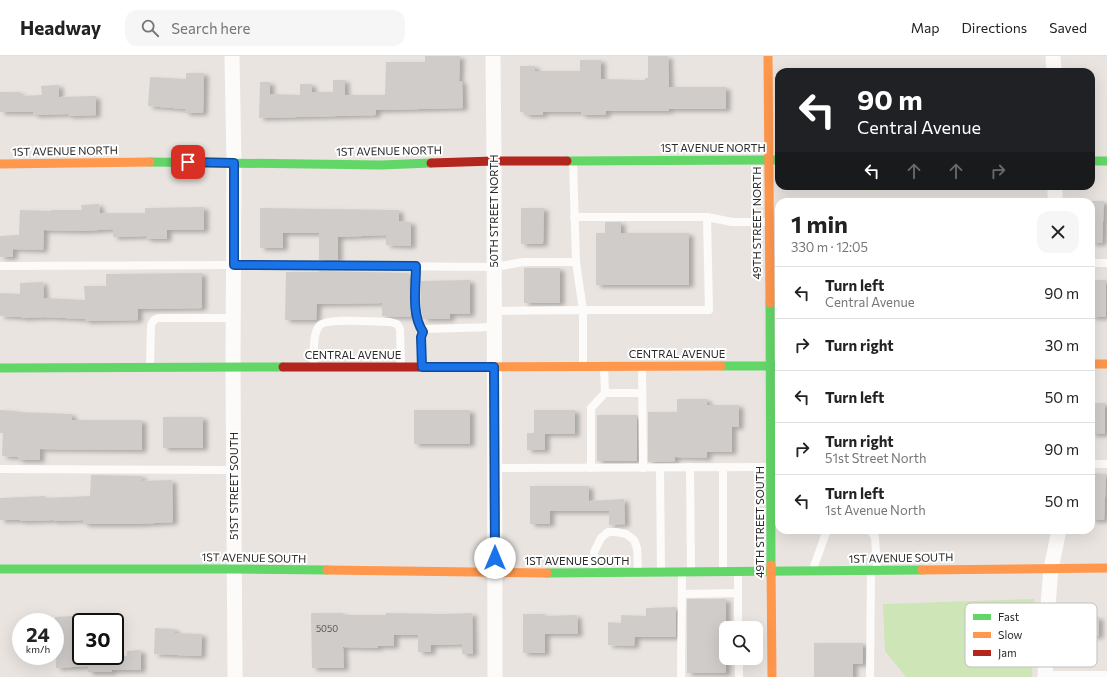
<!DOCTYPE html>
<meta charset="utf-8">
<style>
body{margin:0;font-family:Commissioner,sans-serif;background:#f6f6f6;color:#222;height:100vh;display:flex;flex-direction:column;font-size:15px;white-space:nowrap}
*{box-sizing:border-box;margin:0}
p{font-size:13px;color:#767676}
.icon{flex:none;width:22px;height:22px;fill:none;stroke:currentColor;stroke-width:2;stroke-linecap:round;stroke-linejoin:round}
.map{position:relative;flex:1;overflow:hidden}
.panel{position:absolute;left:775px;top:142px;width:320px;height:336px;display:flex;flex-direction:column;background:#fff;border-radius:12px;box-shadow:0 4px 16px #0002}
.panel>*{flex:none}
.guide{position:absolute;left:775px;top:12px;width:320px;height:122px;border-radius:12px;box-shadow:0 4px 16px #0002;background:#202124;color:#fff;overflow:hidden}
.tools{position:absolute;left:719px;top:565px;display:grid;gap:8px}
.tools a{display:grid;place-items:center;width:44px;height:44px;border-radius:8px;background:#fff;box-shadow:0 4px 16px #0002;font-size:20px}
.speed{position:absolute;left:12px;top:557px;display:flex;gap:8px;font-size:20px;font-weight:700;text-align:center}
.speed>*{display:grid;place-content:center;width:52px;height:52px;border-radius:50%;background:#fff;box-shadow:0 4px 16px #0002;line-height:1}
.speed small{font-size:10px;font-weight:400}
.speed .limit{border:2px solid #111;border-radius:6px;background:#fff;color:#111}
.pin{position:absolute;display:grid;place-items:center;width:34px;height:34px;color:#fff;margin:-17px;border-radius:8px;box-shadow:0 2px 6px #0006}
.me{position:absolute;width:44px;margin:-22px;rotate:0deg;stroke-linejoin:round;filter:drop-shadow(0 0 3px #0008)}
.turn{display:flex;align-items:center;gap:14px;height:84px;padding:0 16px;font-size:18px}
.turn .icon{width:52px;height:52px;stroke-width:2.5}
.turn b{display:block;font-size:28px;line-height:34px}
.lanes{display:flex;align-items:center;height:38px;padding:0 16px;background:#0003;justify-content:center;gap:20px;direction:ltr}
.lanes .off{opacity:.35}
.round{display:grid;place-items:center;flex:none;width:42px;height:42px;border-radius:12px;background:#f6f6f6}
.overview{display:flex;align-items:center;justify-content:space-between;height:68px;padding:0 16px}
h1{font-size:24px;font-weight:700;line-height:30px}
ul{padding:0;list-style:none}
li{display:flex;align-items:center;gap:12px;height:52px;padding:0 16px;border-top:1px solid #e0e0e0}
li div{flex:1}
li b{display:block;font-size:15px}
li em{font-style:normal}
header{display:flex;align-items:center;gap:24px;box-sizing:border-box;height:56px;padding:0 20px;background:#fff;border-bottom:1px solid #e0e0e0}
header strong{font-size:19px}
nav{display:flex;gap:22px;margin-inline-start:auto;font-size:14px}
.search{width:280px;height:36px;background:#f6f6f6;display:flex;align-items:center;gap:10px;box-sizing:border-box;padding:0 14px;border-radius:12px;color:#767676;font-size:15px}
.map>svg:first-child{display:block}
.green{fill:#cee5b7}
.building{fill:#d0ccc9;filter:url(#shadow)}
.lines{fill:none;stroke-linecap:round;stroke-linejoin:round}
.lane{stroke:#fcfbfa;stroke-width:8}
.street{stroke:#fcfbfa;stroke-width:15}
.fast{stroke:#63d668;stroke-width:9}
.slow{stroke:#ff974d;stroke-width:9}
.jam{stroke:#b3261e;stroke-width:9}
.route-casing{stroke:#114b97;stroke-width:10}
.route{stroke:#1a73e8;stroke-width:7}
.labels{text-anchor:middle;stroke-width:4;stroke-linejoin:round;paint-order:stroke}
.number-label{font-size:9px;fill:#545352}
.street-label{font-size:11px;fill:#2a2a2a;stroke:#fff}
.key{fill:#fff;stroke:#bfbfbf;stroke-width:1}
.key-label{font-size:11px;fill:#2a2a2a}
</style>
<header>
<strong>Headway</strong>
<div class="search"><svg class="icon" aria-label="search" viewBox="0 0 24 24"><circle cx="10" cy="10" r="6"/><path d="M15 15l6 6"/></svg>Search here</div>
<nav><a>Map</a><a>Directions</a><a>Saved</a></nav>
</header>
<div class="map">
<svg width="1107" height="621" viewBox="0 0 1107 621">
<defs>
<filter id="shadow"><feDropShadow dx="4.5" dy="2.5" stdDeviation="2" flood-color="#0004"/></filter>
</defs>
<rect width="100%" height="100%" fill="#e9e4e0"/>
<!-- green -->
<polygon class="green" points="1034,543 1032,621 906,621 885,595 883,548"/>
<!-- building -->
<g class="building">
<polygon points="425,0 460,0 459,25 462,25 463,52 376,54 376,59 259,62 260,26 270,26 270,38 300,39 300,28 312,28 312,36 333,36 333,24 345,24 345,39 385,39 386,6 425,6"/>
<polygon points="648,0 668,0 669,31 726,31 726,53 669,53 669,55 606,55 606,59 581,59 581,56 543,56 543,59 525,59 525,56 520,56 520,10 535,10 535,15 580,15 580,4 601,4 601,23 645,24 645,22 648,22"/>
<polygon points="186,17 204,17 203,57 185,57 185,53 148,50 150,21 186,23"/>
<polygon points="59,29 59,41 96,40 96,59 68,60 68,58 34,59 33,56 0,56 0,36 20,36 20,40 42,39 41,30"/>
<polygon points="1091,145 1104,145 1102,187 1091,187"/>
<polygon points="99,148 100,157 145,157 145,152 204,151 204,174 167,174 167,183 146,183 146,180 113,181 113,173 83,175 44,174 43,194 13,193 13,201 0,201 0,180 19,179 20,154 51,155 51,154 82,154 81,149"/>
<polygon points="260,152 399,154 399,165 411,166 411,190 386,189 386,179 338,181 338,204 319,204 319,177 283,177 283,192 260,192"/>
<polygon points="521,152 544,152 543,188 521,188"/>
<polygon points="605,166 621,166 621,177 689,177 689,229 596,229 596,177 605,177"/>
<rect x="524" y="212" width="36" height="35"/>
<polygon points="319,215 409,217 410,244 411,261 382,260 382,247 317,248 316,264 285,264 286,216 319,216"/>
<polygon points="202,217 202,252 138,253 138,264 85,265 85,263 45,261 21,262 21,261 0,260 0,237 20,238 20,227 43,226 44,242 85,244 84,230 106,230 106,218"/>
<polygon points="470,224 470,258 450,258 450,263 423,263 421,252 421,225"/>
<rect x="1091" y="224" width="15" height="37"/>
<polygon points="677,343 707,343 707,349 739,349 739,371 732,371 732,396 707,396 707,402 675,401 675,405 648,406 648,356 677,356"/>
<rect x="1091" y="347" width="14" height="31"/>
<polygon points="0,354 17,355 17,356 72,358 72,364 142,364 142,394 40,393 40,404 18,404 18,401 2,400 3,377 0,377"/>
<rect x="414" y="354" width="56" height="34"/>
<polygon points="534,354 575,354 575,378 545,378 545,394 527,394 527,377 534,377"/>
<rect x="597" y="359" width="40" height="46"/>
<rect x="163" y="361" width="40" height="31"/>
<polygon points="1091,417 1106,418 1104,464 1091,464"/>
<polygon points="91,419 142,420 142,425 172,424 173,466 137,468 84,468 83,464 53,465 53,464 20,465 20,464 0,464 0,442 45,440 45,442 90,440"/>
<polygon points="530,430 589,430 589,445 624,443 625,468 609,469 609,455 550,455 550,468 530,468"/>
<rect x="687" y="543" width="39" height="74"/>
<polygon points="676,551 676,581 635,581 634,590 608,589 608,566 621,567 621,559 646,560 646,552"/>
<polygon points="311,557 343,557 343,559 386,559 386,557 444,558 472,557 473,598 462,598 462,588 431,589 431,596 418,596 418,579 394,579 394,590 378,590 378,592 343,591 344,612 312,612"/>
<polygon points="523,558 545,558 545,560 577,559 578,578 545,578 545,597 523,597"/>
<polygon points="75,560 76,600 127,600 127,595 141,594 141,614 112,614 112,616 88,616 88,610 56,612 55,561"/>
<rect x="1072" y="561" width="27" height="19"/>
<polygon points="155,572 175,573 175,577 202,578 201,600 154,598"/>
<polygon points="814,587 863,587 863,608 853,608 853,621 814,621"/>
</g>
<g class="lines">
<!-- lane -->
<g class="lane">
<polyline points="573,105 576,206 583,254 709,254 707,161 574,161"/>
<polyline points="707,161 732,166 769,166"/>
<polyline points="1091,207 1107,207"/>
<polyline points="0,210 234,209 494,211 524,206 576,206"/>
<path d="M416 210C416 231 411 258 423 276"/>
<polyline points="494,255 583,254 583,310"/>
<polyline points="150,311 151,269 154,264 158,262 233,262"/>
<path d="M314 311C314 300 312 279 319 270 326 261 377 266 390 266L397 268 400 273 401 310"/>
<path d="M422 311C421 300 417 280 427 273L494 271"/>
<polyline points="642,311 643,412"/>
<polyline points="605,337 642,337"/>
<polyline points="1091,408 1107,408"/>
<polyline points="690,411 691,515"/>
<polyline points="723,411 723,515"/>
<polyline points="494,412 770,411"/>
<polyline points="591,412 591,352 605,337 604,312"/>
<polyline points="660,412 661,515"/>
<polyline points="0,413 234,414"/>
<polyline points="870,474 875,481 877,514"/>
<polyline points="813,513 827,474"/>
<polyline points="594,515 594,496 601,482 608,476 616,476 626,478 634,484 637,492 638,516"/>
<polyline points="738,517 738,572"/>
<polyline points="682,538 738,537"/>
<polyline points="739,602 739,621"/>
<polyline points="1046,619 1107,619"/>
<polyline points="681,621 682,517"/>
<polyline points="870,621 871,515"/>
</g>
<!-- street -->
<g class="street">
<polyline points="232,0 234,107 233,312 235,621"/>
<polyline points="493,0 494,105 495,621"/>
<polyline points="1053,0 1054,16"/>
<polyline points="1055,130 1055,146"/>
<polyline points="1045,621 1048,549 1051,513 1059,474"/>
</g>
<!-- fast -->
<g class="fast">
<polyline points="567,105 779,104"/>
<polyline points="1091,105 1107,105"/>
<polyline points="150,106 381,109 431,107"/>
<polyline points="770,247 771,509"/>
<polyline points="721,310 779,310"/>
<polyline points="0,312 283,311"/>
<polyline points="0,513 234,513 327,514"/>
<polyline points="547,517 922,514"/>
</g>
<!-- slow -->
<g class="slow">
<polyline points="768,0 770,247"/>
<polyline points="0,108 150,106"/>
<polyline points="1091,308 1107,308"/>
<polyline points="419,311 721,310"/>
<polyline points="771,509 772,621"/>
<polyline points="327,514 547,517"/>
<polyline points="922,514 1107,512"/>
</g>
<!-- jam -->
<g class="jam">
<polyline points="431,107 494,105 567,105"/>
<polyline points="283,311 419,311"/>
</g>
</g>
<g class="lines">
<!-- route casing -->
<g class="route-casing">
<path id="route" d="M188 106 234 107V209L416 210C416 231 411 258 423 276L421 281 422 311H494L495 502"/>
</g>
<!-- route -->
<use href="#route" class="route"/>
</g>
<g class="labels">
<!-- number labels -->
<g class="number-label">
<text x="327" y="576">5050</text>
</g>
<!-- street labels -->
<g class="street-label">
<text x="713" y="96">1ST AVENUE NORTH</text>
<text transform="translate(65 95) rotate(-1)" y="4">1ST AVENUE NORTH</text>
<text transform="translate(389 95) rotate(-1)" y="4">1ST AVENUE NORTH</text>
<text transform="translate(494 155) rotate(-90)" y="4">50TH STREET NORTH</text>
<text transform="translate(757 167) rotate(-90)" y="4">49TH STREET NORTH</text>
<text x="677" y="302">CENTRAL AVENUE</text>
<text x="353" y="303">CENTRAL AVENUE</text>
<text transform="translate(234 430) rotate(-90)" y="4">51ST STREET SOUTH</text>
<text transform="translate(760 466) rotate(-90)" y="4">49TH STREET SOUTH</text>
<text transform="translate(254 502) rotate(1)" y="4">1ST AVENUE SOUTH</text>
<text transform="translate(901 502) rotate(-1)" y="4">1ST AVENUE SOUTH</text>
<text x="577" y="509">1ST AVENUE SOUTH</text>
</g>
</g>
<!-- legend -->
<rect x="965" y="547" width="132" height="64" rx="6" class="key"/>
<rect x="973" y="558" width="18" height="6" fill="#63d668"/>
<rect x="973" y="576" width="18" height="6" fill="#ff974d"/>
<rect x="973" y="594" width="18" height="6" fill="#b3261e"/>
<g class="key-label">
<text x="998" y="565">Fast</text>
<text x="998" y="583">Slow</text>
<text x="998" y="601">Jam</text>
</g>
</svg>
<div class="tools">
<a><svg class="icon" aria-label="search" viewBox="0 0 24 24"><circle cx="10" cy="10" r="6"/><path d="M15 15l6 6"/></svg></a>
</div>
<div class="speed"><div>24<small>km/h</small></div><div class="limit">30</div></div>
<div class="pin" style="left:188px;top:106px;background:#d93025"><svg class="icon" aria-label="arrive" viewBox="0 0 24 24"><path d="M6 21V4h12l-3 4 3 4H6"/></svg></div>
<svg class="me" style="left:495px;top:502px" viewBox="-20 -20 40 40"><circle r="19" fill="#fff"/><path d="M0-13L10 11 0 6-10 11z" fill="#1a73e8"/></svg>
<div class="guide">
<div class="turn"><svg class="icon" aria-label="left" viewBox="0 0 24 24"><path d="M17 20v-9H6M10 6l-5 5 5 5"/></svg><div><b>90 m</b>Central Avenue</div></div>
<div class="lanes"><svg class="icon" aria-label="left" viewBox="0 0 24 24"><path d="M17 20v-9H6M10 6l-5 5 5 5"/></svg><svg class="icon off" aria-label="ahead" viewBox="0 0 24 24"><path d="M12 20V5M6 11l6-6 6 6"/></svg><svg class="icon off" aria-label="ahead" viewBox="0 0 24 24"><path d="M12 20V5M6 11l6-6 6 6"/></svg><svg class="icon off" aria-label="right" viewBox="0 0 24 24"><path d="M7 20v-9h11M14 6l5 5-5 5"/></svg></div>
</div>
<section class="panel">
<div class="overview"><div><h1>1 min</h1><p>330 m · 12:05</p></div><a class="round"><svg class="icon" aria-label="close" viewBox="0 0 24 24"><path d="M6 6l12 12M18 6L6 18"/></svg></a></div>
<ul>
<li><svg class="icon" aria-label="left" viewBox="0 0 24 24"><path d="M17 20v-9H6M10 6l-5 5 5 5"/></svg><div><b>Turn left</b><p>Central Avenue</p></div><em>90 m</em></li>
<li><svg class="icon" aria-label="right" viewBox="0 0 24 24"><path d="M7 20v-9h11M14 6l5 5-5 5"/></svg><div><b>Turn right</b></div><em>30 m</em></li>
<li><svg class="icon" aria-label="left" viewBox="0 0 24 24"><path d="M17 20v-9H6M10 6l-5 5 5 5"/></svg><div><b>Turn left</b></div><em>50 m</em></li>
<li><svg class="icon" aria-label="right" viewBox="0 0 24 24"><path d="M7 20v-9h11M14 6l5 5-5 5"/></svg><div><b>Turn right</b><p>51st Street North</p></div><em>90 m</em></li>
<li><svg class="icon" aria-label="left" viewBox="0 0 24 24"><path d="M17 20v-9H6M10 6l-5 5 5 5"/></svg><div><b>Turn left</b><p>1st Avenue North</p></div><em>50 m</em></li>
</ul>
</section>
</div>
